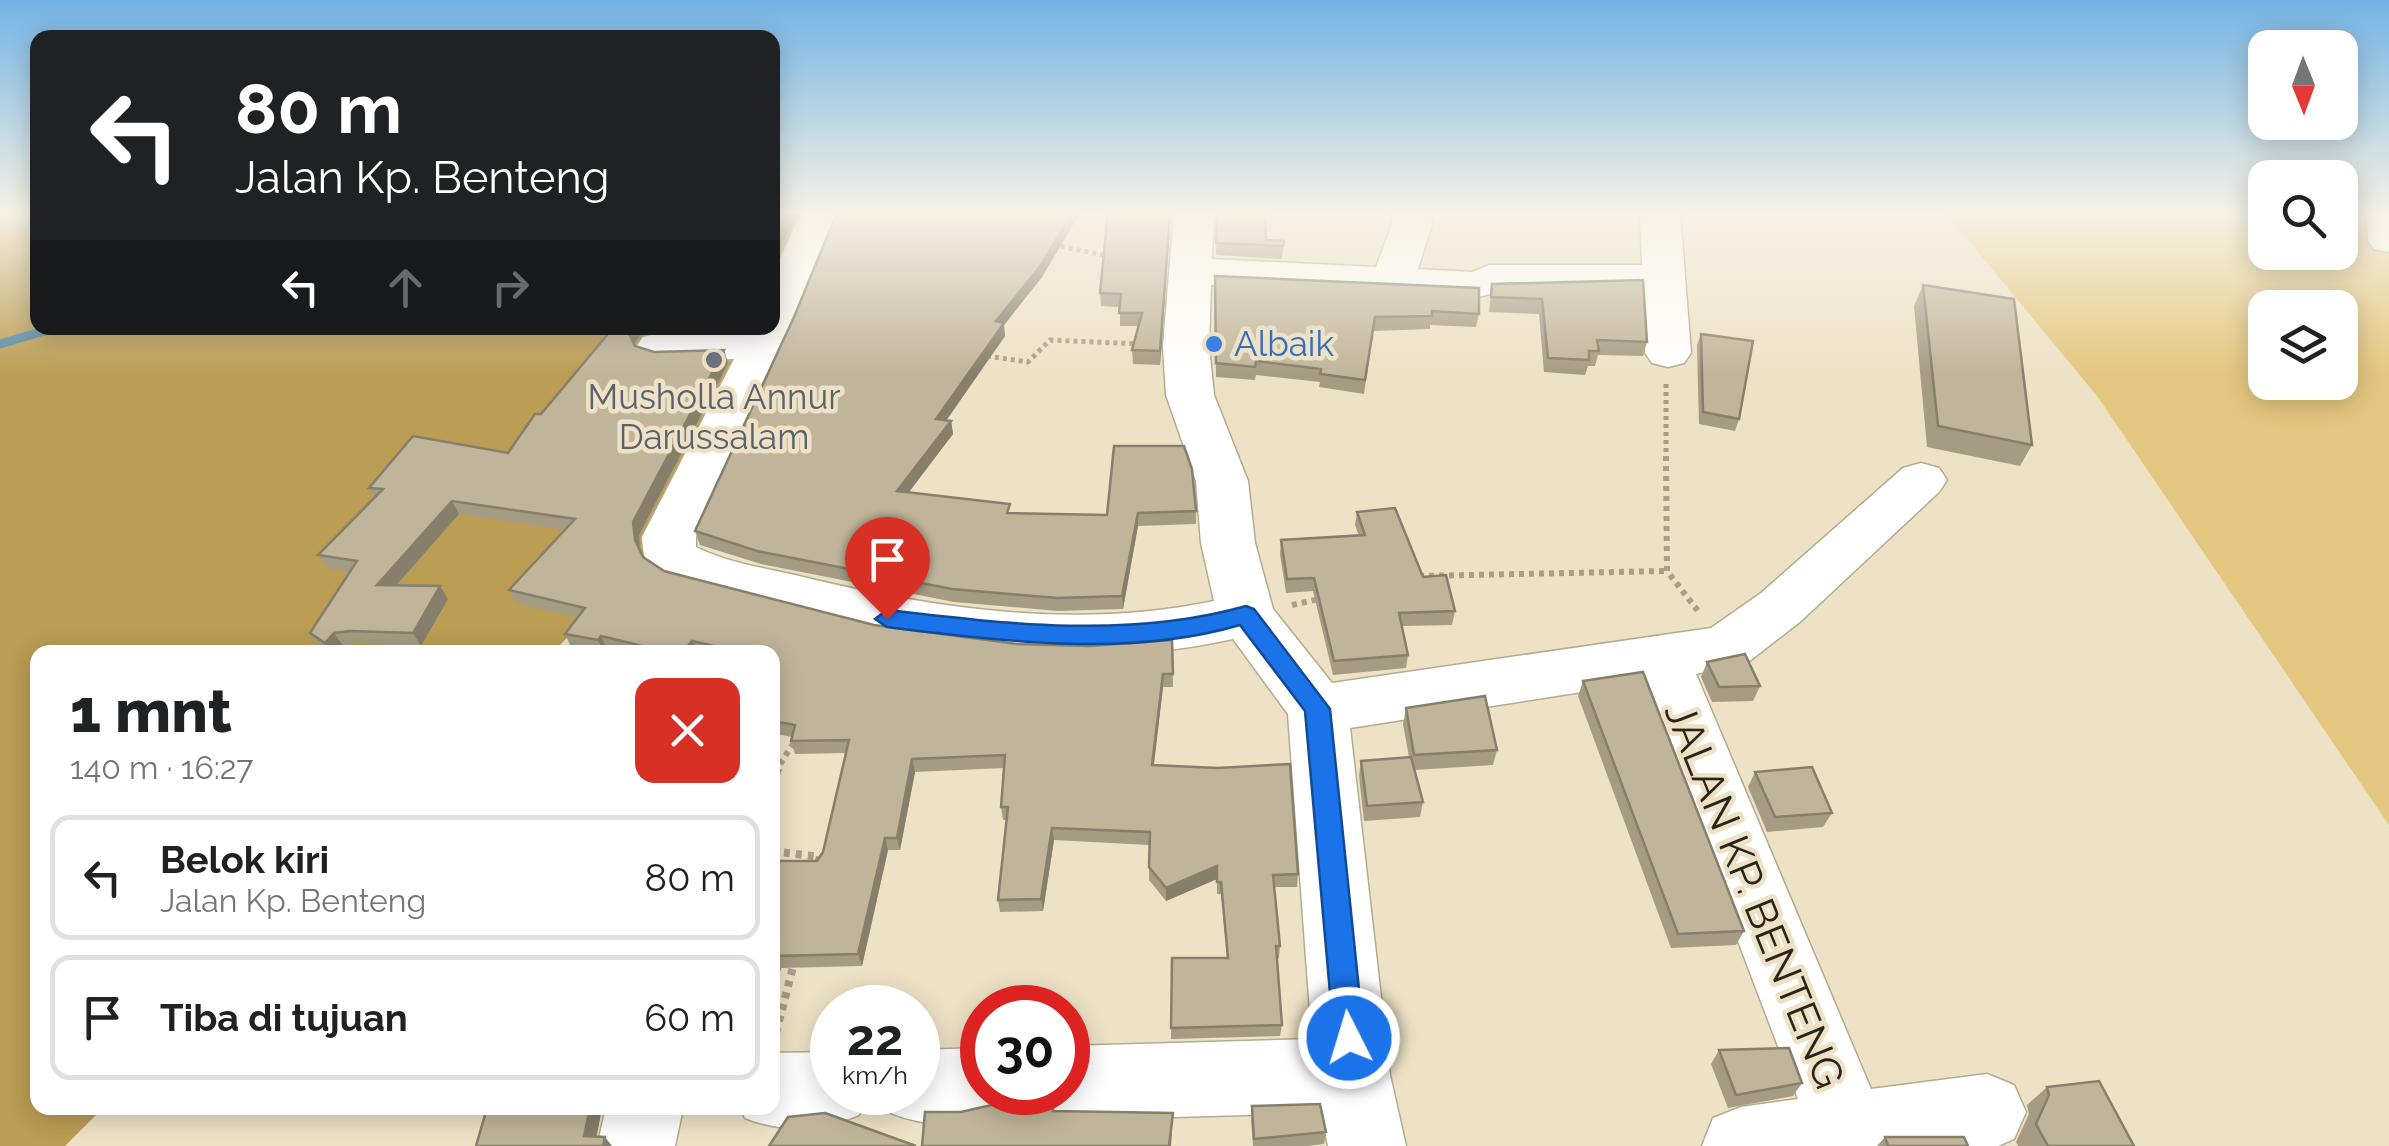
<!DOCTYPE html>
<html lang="id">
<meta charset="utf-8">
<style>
body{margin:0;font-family:Raleway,sans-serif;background:#f6f6f6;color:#202124;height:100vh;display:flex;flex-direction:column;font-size:38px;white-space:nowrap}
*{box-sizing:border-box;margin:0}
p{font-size:32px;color:#757577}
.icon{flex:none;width:55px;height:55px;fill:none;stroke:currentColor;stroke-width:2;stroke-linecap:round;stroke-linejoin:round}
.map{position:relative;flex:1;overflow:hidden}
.panel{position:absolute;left:30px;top:645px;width:750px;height:470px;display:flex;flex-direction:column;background:#fff;border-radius:20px;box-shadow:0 5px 25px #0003}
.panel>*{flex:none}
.top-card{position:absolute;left:30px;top:30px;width:750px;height:305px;border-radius:20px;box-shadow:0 5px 25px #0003;background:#202124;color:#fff;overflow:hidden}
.needle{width:65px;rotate:179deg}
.buttons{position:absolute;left:2248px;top:30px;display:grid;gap:20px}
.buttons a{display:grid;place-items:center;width:110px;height:110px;border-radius:20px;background:#fff;box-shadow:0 5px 25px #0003;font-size:50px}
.speed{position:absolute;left:810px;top:985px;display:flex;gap:20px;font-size:50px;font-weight:700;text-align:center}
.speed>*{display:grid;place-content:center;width:130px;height:130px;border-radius:50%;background:#fff;box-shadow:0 5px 25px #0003;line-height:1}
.speed small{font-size:25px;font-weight:400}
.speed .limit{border:15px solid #d22;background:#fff;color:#111}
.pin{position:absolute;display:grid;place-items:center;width:85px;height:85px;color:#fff;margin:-102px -42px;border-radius:50% 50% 50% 0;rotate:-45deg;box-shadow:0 0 10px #0007}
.pin .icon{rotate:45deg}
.me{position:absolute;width:110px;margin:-55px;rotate:355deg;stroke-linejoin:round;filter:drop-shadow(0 0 8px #0008)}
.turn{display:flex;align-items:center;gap:35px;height:210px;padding:0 40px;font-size:45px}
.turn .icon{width:130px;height:130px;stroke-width:2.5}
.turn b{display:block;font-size:70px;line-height:85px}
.lanes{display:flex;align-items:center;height:95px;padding:0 40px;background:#0003;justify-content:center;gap:50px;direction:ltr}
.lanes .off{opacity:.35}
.round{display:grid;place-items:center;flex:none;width:105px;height:105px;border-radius:20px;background:#f6f6f6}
.overview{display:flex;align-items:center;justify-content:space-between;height:170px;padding:0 40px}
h1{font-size:60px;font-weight:800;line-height:75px}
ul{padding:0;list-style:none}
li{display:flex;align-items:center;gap:30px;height:125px;margin:0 20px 15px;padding:0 20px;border:5px solid #e0e0e0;border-radius:20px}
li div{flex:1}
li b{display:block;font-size:38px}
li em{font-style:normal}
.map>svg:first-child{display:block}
.green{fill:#e4c77f;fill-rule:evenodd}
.forest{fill:#bb9d53}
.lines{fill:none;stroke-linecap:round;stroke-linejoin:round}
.stream{stroke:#5287a3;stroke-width:9}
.minor-casing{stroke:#b5aa8f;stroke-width:3}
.path-far2{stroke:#a89f8a;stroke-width:5;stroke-dasharray:4 4;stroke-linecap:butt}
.path-far1{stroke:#a89f8a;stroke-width:6;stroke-dasharray:5 5;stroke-linecap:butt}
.path{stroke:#a89f8a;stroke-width:8;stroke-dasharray:6 6;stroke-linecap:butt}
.minor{fill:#fff;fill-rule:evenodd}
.wall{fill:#a59c84}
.shaded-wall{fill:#867f6c}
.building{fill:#c0b59a;stroke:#867f6c;stroke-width:2.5}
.route{fill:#1a73e8;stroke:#114b97;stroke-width:2.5}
.shop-dot{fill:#3f7fe0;stroke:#ede2c6;stroke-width:4}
.worship-dot{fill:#6b7280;stroke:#ede2c6;stroke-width:4}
.labels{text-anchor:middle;stroke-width:9;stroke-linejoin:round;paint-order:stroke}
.shop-label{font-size:35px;fill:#366cbe;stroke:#ede2c6;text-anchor:start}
.worship-label{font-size:35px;fill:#5b616d;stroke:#ede2c6}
.near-street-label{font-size:42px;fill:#2a251b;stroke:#ede2c6}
</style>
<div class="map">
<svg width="2389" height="1146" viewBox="0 0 2389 1146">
<rect width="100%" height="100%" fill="#ede2c6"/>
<!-- green -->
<path class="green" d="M1946 213H2265V252H2340V213H2389V825L2097 396ZM2265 308H2340V382H2265Z"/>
<!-- forest -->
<polygon class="forest" points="0,213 37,213 38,328 772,328 773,213 870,213 677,527 553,652 38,652 38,1108 103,1108 65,1146 0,1146"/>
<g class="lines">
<!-- stream -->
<polyline class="stream" points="0,344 54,328"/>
<!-- minor casing -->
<g class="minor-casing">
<g id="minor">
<path d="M801 213H841L794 328 696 537V547C727 563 766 568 799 576 935 609 1076 630 1214 601L1201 543 1196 481 1166 395 1163 346 1174 213H1214L1212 259 1376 267 1392 224 1391 213H1431L1432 224 1418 269 1472 272 1489 265H1642L1640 213H1680L1691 353 1684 363 1668 367 1652 363 1645 353 1643 291H1502L1474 298 1211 285 1209 346 1214 395 1248 481 1255 543 1273 609 1332 683 1711 628 1761 593 1903 468 1921 463 1939 468 1947 480 1939 492 1801 621 1747 663 1696 674 1871 1089 1987 1074 2014 1085 2026 1112 2014 1139 1998 1146H1702L1713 1118 1741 1107 1798 1099 1640 683 1350 728 1390 1075 1406 1146H1328L1321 1113 1068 1120 1041 1109 1034 1092H1068V1046L1312 1039 1288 714 1233 639C1040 681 855 635 670 581 648 569 643 561 642 537L734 359 659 361 643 357 636 347 643 337 659 333 772 328V276Z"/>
<polygon points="2367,213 2389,213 2389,252 2374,249 2368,240"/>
<path d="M982 1048V1092H1017L1009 1111C971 1127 930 1129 891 1113L882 1092H918V1050Z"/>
<path d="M832 1052V1092H869L859 1115C821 1131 783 1133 745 1118L741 1108H772V1053Z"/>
<polygon points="606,1108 683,1108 675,1146 597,1146"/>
</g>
</g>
<!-- path-far2 -->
<g class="path-far2">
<polyline points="1053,245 1109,256"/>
<polyline points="987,356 1028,362 1050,340 1140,344"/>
<polyline points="1666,384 1666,459"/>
</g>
<!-- path-far1 -->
<g class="path-far1">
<polyline points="1666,456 1667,571 1698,611"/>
<polyline points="1419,576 1667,571"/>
<polyline points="1292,605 1319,599"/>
<polyline points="780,764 797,738"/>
</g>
<!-- path -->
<g class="path">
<polyline points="772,785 781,762"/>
<polyline points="772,851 820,857 818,863"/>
<polyline points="776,1033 794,963"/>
</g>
<!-- minor -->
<use href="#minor" class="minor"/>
</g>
<!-- wall -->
<g class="wall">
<polygon points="1108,213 1171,213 1160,365 1133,364 1132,350 1138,326 1120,326 1120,307 1101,306 1100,293"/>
<polygon points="1217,213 1266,240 1284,241 1282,259 1216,255"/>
<polygon points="1215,276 1479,314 1476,327 1430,325 1430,329 1373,331 1364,394 1319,387 1320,382 1256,375 1255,380 1216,377"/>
<polygon points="1042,277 1004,325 1005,336 946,421 951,421 953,434 908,492 1012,513 1107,515 1114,446 1196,511 1196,524 1138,526 1123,609 1058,611 954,602 761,564 700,545 695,531 794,317"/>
<polygon points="1643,280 1647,342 1643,356 1598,355 1595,366 1588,366 1585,375 1544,372 1539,314 1489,312 1492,284"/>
<polygon points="1923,285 2032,445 2020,466 1927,447 1914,306"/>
<polygon points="613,328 699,328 658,329 642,333 634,344 635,346 654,352 724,350 728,363 639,535 640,550 643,557 664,571 874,625 1017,644 1089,646 1172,640 1173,687 1163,687 1154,765 1298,874 1297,887 1274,887 1280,946 1279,958 1277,958 1282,1025 1280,1036 1171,1039 1172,958 1227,958 1221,894 1217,894 1217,879 1166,901 1149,880 1149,845 1054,840 1043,911 1000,912 998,900 1007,820 1003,820 1001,807 1004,768 915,772 900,850 888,850 862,966 781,968 772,999 772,861 817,861 823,852 846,753 795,754 791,741 792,737 772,733 772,652 620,652 607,649 605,652 601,652 571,647 565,634 578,618 516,603 509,590 565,530 459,514 396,586 448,599 421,646 358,644 343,646 337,652 329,652 319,647 310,633 350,572 327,568 318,555 375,497 369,488 508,453"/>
<polygon points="1701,334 1739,419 1735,431 1699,424 1697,345"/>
<polygon points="1357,512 1423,577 1455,611 1452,625 1402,626 1408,655 1406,668 1333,675 1313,591 1286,593 1280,554 1281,540 1359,536 1355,525"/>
<polygon points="1707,662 1760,686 1753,701 1712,702 1701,677"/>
<polygon points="1583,681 1744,931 1736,945 1671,948 1578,696"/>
<polygon points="1406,708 1497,750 1493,765 1414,770 1423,802 1420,817 1364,821 1359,776 1361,761 1409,757 1403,724"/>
<polygon points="1755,772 1832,813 1823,827 1767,832 1748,787"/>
<polygon points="1719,1050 1802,1083 1793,1096 1728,1108 1711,1064"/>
<polygon points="2047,1087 2134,1146 2018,1146 2016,1142 2029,1114 2027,1105"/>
<polygon points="1252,1106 1326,1132 1324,1144 1307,1146 1253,1146 1251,1119"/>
<polygon points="1885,1137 1968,1146 1877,1146"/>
</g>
<!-- shaded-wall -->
<g class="shaded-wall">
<polygon points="788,213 797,213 772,266 772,247"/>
<polygon points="1072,213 1080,213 1042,277 1004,325 1005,336 938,432 936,419 996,321"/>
<polygon points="1170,213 1171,213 1160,365 1160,351"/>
<polygon points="632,328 657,328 658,329 642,333 633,345 628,332"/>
<polygon points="724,350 728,363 639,535 640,553 635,540 633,522"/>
<polygon points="951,421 953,434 900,504 897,491"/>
<polygon points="452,501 459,514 385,598 377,585"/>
<polygon points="1138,513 1138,526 1123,609 1122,596"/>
<polygon points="440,586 448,599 421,646 413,633"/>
<polygon points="334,633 343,646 337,652 332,652 325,643"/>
<polygon points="601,636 607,649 605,652 598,640"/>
<polygon points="692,641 697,652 683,652"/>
<polygon points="1163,674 1163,687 1152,778 1152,765"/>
<polygon points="912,759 915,772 900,850 897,838"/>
<polygon points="1052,828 1054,840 1043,911 1041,899"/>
<polygon points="885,838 888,850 862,966 858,954"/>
<polygon points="1217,866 1217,879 1166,901 1166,888"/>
<polygon points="775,956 781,968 772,999 772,967"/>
<polygon points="590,1108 602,1108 595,1146 584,1136"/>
<polygon points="1173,1113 1171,1146 1169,1146"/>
<polygon points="605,1137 612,1146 603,1146"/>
</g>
<!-- building -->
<g class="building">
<polygon points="772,213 788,213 772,247"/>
<polygon points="837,213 1072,213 1041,265 996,321 1004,323 936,419 951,421 897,491 1010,504 1007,513 1107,515 1114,446 1184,446 1192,469 1196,511 1138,513 1122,596 1057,598 952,589 757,551 695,531 794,317"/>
<polygon points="1108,213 1170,213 1160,351 1132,350 1142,313 1119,313 1121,294 1100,293"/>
<polygon points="1217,213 1265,213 1266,240 1284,241 1283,246 1216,243"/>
<polygon points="1215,276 1479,288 1479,314 1432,311 1432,316 1375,317 1365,380 1320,374 1321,369 1256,361 1255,367 1216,363"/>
<polygon points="1643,280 1647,342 1597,340 1599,351 1589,351 1589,360 1548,358 1542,299 1491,297 1492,284"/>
<polygon points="1923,285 2014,299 2032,445 1938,426"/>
<polygon points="613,328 632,328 628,332 635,346 654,352 724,350 633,522 635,540 643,557 664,571 874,625 1017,644 1089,646 1172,640 1173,674 1163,674 1152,765 1218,768 1290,764 1298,874 1273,875 1280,946 1276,946 1282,1025 1171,1028 1172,958 1228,958 1221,882 1217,882 1217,866 1166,888 1149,867 1150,832 1052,828 1041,899 998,900 1008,807 1001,807 1005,755 912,759 897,838 885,838 858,954 775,956 772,967 772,861 817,861 823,852 849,740 791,741 795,725 772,721 772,668 778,661 772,660 772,652 741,652 692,641 683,652 667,652 601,636 598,640 565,634 585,608 509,590 575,519 452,501 377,585 440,586 413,633 350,631 334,633 325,643 310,633 357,561 318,555 383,489 369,488 413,436 508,453 535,414 541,414"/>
<polygon points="1701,334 1753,341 1739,419 1703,412"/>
<polygon points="1395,508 1423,577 1446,575 1455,611 1399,613 1408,655 1334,661 1314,578 1287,579 1281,540 1365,535 1357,512"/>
<polygon points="1745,654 1760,686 1719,687 1707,662"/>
<polygon points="1643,672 1744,931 1678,934 1583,681"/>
<polygon points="1485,696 1497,750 1414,755 1406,708"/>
<polygon points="1411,757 1423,802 1367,806 1361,761"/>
<polygon points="1812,767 1832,813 1775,817 1755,772"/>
<polygon points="1789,1048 1802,1083 1736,1095 1719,1050"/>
<polygon points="2099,1081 2134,1146 2048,1146 2036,1124 2049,1095 2047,1087"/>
<polygon points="996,1104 1053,1106 1053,1111 1173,1113 1169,1146 922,1146 925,1112 961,1112"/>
<polygon points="1320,1104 1326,1132 1254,1139 1252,1106"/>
<polygon points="487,1108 590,1108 584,1136 605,1137 603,1146 476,1146"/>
<polygon points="825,1113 916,1146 769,1146 788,1117"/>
<polygon points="1885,1137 1964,1137 1968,1146 1888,1146"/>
</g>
<!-- sky -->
<linearGradient id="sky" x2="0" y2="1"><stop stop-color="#73b3e4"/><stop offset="0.57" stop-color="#f7f2e5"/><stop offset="1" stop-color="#f7f2e5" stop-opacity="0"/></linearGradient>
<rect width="2389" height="374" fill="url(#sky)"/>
<!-- route -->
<path class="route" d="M1246 606 1254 609 1330 709 1364 1038 1360 1049 1349 1053 1338 1049 1334 1038 1305 711 1240 625C1127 658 1003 641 887 627L875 619 887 610C1006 624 1130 639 1246 606Z"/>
<!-- markers -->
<circle class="shop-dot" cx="1214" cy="344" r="10"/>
<circle class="worship-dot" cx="714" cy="360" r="10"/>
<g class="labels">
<!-- shop labels -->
<g class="shop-label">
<text x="1234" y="356">Albaik</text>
</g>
<!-- worship labels -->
<g class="worship-label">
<text x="714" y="409">Musholla Annur<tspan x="714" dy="40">Darussalam</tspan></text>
</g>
<!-- near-street labels -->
<g class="near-street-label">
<text transform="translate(1755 895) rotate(68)" y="15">JALAN KP. BENTENG</text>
</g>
</g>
</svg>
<div class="buttons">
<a><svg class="needle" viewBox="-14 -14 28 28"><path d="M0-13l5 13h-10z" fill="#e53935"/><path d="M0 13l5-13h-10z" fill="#757577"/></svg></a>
<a><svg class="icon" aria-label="search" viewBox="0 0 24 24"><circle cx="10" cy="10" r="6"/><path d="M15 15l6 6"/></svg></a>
<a><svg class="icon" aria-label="layers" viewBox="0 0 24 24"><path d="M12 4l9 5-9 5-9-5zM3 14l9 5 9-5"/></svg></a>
</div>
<div class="speed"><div>22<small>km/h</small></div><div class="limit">30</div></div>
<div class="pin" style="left:887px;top:619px;background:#d93025"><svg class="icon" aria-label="arrive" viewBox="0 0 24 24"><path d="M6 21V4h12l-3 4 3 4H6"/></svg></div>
<svg class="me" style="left:1349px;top:1038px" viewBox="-20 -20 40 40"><circle r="17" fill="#1a73e8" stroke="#fff" stroke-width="3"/><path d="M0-11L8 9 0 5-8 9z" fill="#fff"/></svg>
<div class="top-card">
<div class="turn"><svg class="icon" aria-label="left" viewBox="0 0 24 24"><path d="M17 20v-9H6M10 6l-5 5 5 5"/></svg><div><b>80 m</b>Jalan Kp. Benteng</div></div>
<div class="lanes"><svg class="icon" aria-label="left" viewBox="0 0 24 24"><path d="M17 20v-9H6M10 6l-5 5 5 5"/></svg><svg class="icon off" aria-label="ahead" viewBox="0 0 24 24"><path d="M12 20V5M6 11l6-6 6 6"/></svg><svg class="icon off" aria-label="right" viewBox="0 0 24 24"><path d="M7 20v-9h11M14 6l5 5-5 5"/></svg></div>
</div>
<section class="panel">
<div class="overview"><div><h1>1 mnt</h1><p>140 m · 16:27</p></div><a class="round" style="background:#d93025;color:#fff"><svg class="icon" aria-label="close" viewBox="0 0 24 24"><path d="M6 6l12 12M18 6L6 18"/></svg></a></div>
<ul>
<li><svg class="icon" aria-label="left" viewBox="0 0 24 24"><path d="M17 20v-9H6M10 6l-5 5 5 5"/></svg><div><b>Belok kiri</b><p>Jalan Kp. Benteng</p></div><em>80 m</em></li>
<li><svg class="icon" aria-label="arrive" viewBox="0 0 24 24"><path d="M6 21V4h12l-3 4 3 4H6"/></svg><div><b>Tiba di tujuan</b></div><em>60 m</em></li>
</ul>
</section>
</div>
